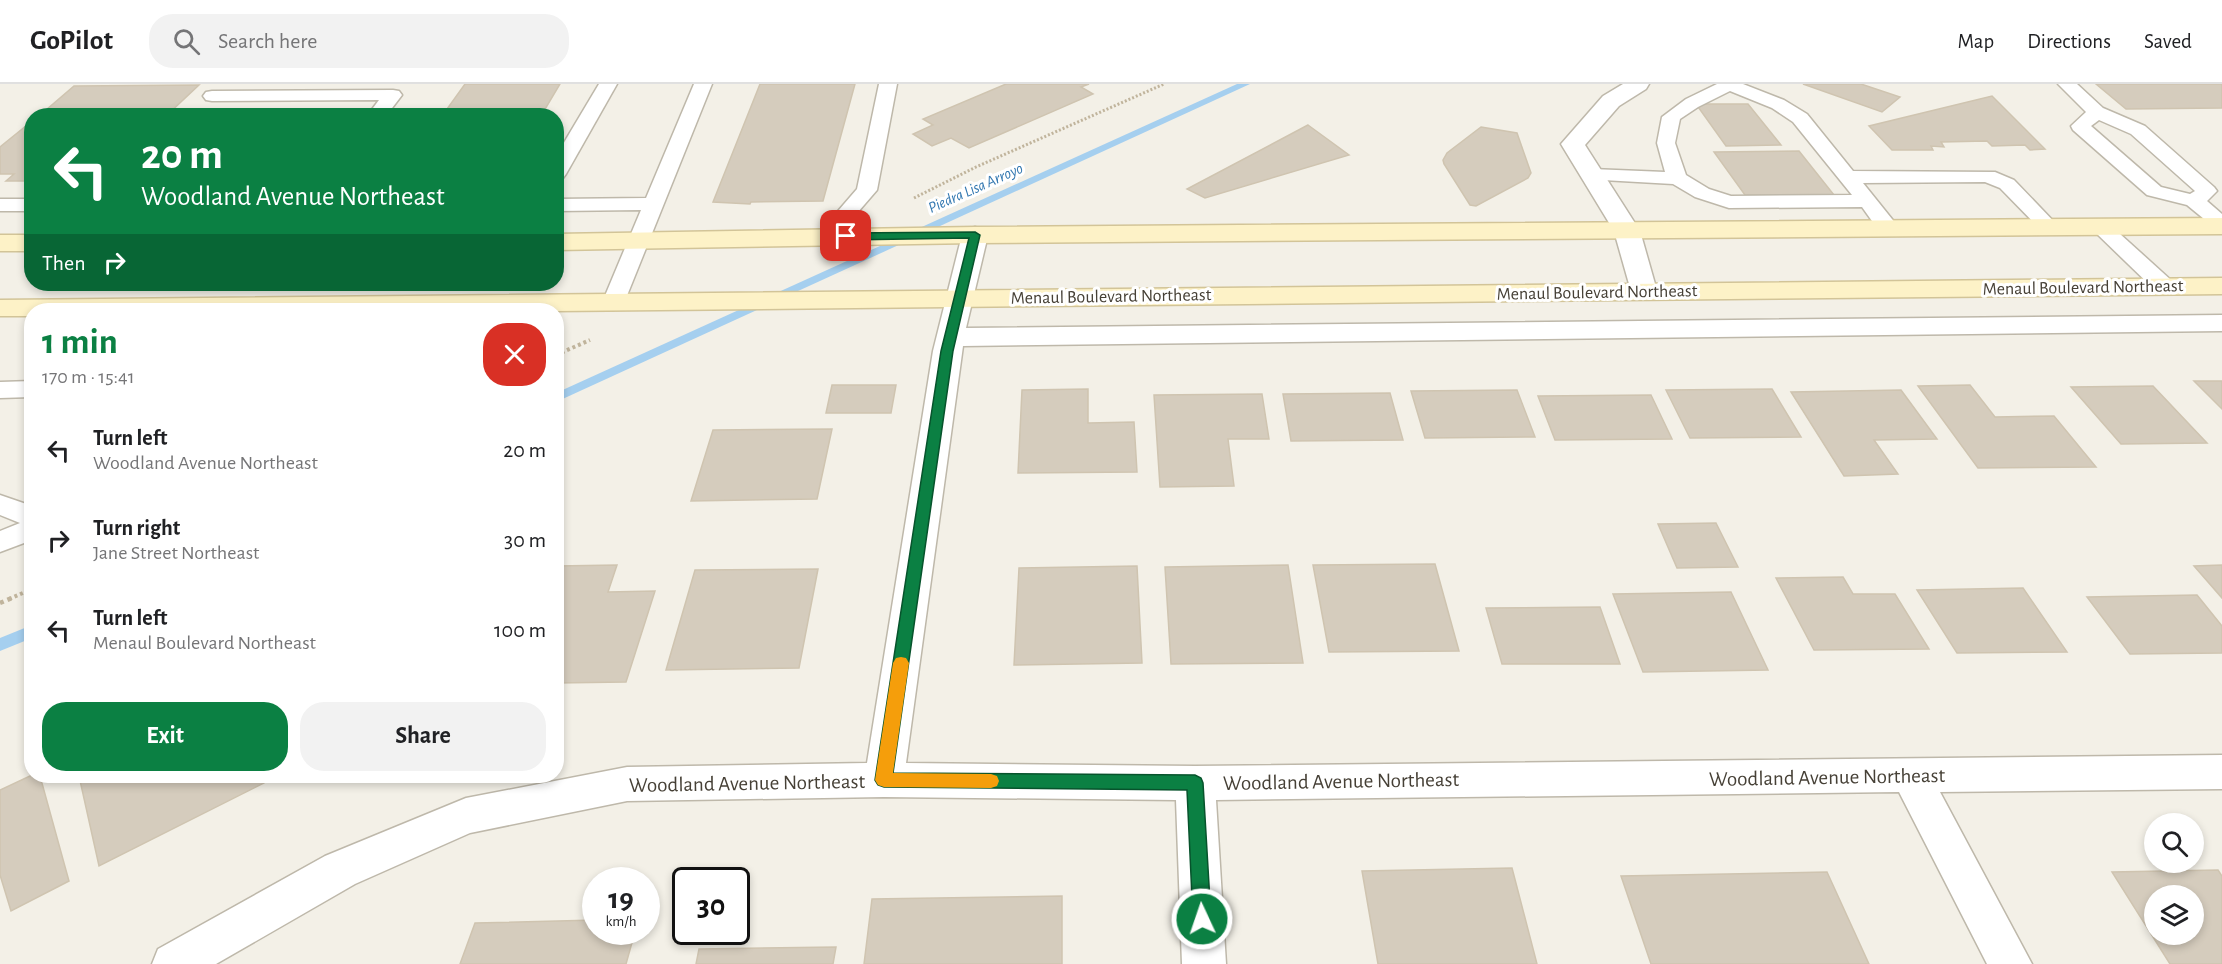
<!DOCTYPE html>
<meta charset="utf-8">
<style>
body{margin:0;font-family:"Alegreya Sans",sans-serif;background:#f2f2f2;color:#202124;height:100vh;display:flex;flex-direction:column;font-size:22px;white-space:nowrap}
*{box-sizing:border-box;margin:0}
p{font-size:20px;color:#757577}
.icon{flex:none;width:33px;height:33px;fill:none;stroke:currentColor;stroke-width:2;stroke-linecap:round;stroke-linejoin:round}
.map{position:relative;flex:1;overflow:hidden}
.panel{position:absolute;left:24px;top:219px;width:540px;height:480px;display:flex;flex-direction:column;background:#fff;border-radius:24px;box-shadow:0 3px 9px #0003}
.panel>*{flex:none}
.top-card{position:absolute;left:24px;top:24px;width:540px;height:183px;border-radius:24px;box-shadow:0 3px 9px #0003;background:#0b8043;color:#fff;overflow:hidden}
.tools{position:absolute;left:2144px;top:729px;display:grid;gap:12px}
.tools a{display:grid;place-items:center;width:60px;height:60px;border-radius:50%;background:#fff;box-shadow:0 3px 9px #0003;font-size:30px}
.speed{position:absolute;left:582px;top:783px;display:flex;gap:12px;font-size:30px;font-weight:700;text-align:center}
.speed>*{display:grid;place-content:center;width:78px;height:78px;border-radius:50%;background:#fff;box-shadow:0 3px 9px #0003;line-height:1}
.speed small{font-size:15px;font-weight:400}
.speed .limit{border:3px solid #111;border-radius:9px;background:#fff;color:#111}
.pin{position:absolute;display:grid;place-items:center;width:51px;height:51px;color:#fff;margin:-26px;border-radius:12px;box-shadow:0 3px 9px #0006}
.me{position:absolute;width:66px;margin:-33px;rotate:357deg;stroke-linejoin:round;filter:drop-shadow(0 0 4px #0008)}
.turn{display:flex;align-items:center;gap:21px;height:126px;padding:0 18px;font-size:27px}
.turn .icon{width:78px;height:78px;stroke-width:2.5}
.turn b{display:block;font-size:42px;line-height:51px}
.then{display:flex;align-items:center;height:57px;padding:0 18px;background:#0003;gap:12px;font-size:22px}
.round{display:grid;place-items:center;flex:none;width:63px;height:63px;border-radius:24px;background:#f2f2f2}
.summary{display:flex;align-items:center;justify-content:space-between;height:102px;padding:0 18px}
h1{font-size:36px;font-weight:700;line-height:45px;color:#0b8043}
.primary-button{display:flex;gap:12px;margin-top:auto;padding:12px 18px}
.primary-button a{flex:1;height:69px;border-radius:24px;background:#0b8043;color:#fff;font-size:24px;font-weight:700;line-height:69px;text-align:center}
.primary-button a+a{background:#f2f2f2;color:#202124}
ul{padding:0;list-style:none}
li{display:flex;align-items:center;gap:18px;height:90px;padding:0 18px}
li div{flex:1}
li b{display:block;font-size:22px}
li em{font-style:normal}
header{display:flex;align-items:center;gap:36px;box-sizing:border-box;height:84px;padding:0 30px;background:#fff;border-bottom:2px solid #e0e0e0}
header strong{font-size:28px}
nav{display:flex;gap:33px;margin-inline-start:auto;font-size:21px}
.search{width:420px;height:54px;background:#f2f2f2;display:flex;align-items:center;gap:15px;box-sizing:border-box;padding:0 21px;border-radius:24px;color:#757577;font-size:22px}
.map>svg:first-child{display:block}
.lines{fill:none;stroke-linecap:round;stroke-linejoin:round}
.stream{fill:#a5cfef;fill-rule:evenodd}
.building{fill:#d5ccbd;stroke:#cfc4b0;stroke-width:1.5;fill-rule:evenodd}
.lane-casing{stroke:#beb8aa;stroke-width:3}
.street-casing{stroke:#beb8aa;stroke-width:3}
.secondary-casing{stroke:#d2c498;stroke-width:3}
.path-far2{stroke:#c0b49c;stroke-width:3;stroke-dasharray:2 2;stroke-linecap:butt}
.path-far1{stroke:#c0b49c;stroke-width:4;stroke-dasharray:3 3;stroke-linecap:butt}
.path{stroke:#c0b49c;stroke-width:4.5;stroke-dasharray:4 4;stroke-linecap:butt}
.lane{fill:#fff;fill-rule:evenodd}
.street{fill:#fff;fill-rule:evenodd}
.secondary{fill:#fdf2c7;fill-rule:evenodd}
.route{fill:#0b8043;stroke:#07532c;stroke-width:1.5}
.slow{fill:#f59e0b}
.labels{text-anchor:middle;stroke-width:6;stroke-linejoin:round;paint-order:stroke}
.far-water-label{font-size:16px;font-style:italic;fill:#3277b0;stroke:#fff}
.street-label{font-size:18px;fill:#464036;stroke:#fff}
.near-street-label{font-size:21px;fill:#464036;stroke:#fff}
</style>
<header>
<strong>GoPilot</strong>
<div class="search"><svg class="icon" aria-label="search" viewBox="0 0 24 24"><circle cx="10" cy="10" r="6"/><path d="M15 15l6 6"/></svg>Search here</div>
<nav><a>Map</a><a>Directions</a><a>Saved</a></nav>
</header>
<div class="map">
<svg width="2222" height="880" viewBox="0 0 2222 880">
<rect width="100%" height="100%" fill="#f3f0e7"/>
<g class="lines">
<!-- stream -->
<g class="stream">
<polygon points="1237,0 1250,0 556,318 556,309"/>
<polygon points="32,541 32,554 0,567 0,554"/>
</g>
</g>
<!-- building -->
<g class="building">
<polygon points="465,0 560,0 541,32 442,32"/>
<polygon points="760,0 855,0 823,117 751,118 750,120 713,118"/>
<polygon points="1006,0 1089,0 1081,3 1093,10 969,64 951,54 932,62 913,50 933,41 923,35"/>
<polygon points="1803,0 1861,0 1900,13 1882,28"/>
<polygon points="2096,0 2222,0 2222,24 2126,25"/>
<polygon points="199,1 166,32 39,32 74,2"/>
<polygon points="1992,12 2045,65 2030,66 2025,61 1992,62 1987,57 1941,58 1944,63 1931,62 1933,66 1892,66 1869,42"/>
<polygon points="1696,20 1748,20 1781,61 1726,62"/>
<polygon points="32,37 32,97 6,97 14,90 0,90 0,63"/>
<polygon points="1308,41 1349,71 1205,114 1187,105"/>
<polygon points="1481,43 1517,49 1531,89 1528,94 1476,122 1470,121 1444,80 1443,76 1447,69"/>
<polygon points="1799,67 1834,111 1745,111 1714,68"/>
<polygon points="2194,297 2222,297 2222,325"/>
<polygon points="832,301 896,301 891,329 826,329"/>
<polygon points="1970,301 1995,333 2054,332 2096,383 1978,384 1918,302"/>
<polygon points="2153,302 2207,359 2121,360 2071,303"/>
<polygon points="1088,305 1088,339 1134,338 1137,388 1018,389 1022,306"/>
<polygon points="1772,305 1801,353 1690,354 1666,306"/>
<polygon points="1517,306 1535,353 1425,354 1411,307"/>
<polygon points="1901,306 1937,355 1874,356 1898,390 1844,392 1791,308"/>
<polygon points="1390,309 1403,356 1291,357 1283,310"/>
<polygon points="1262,310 1269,355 1228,355 1234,402 1160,403 1154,311"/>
<polygon points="1651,311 1672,355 1555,356 1538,312"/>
<polygon points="832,345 817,415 691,417 713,346"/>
<polygon points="1716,439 1738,483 1677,484 1658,440"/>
<polygon points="1435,480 1459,567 1329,568 1313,481"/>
<polygon points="617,481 608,508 655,507 626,598 556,599 556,482"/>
<polygon points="1288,481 1303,579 1171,580 1165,483"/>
<polygon points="2222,481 2222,514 2194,482"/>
<polygon points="1137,482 1142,579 1014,581 1019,484"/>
<polygon points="818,485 799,584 666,586 695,486"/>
<polygon points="1843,493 1853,510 1895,510 1929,565 1814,566 1776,494"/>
<polygon points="2023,504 2067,568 1957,569 1917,506"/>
<polygon points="1731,508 1768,586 1643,588 1613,510"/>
<polygon points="2197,511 2222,542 2222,569 2130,570 2087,513"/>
<polygon points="1600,523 1620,580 1502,580 1486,524"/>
<polygon points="32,691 40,692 69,797 11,827 0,791 0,706"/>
<polygon points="79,692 261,692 264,699 99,782"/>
<polygon points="1512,784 1537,880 1378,880 1362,787"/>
<path d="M2218 786 2222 792V880H2170L2112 788ZM2154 812H2193V850H2154Z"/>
<polygon points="1827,788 1869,880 1651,880 1621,792"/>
<polygon points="1062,812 1062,880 864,880 872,815"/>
<polygon points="596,836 596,848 635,848 626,880 460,880 475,839"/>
<polygon points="836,863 833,880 696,880 699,865"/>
</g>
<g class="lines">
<!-- lane casing -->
<g class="lane-casing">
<g id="lane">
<polygon points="599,0 617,0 566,90 563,94 556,96 556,72"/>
<polygon points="694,0 712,0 624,219 621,224 613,226 605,224 602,219 641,126 556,127 556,115 646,114"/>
<polygon points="879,0 897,0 877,106 833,157 826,159 819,157 816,153 819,149 857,105"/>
<path d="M1717 0H1743L1784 16 1807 30 1853 87 1995 88 2014 96 2060 144 2057 148 2050 150 2043 148 2000 104 1985 98 1863 99 1900 145 1897 149C1880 154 1872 136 1862 123L1729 124 1695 113 1673 100 1585 95 1582 91 1585 87 1592 85 1665 88 1657 59 1662 33 1686 15ZM1730 7 1772 24 1793 38 1852 111 1731 112 1709 105 1686 91 1675 59 1680 35 1698 23Z"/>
<path d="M2058 0H2077L2103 24 2145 42 2214 103 2217 107 2207 117 2222 130V146L2215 144 2187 121 2147 111 2073 46 2071 42 2086 28ZM2099 36 2131 50 2195 107 2190 110 2161 103 2091 42Z"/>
<polygon points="393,6 399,7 402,11 386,32 367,32 379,16 212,17 206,16 203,12 206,8 212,7"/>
<rect x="0" y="115" width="32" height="12"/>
<polygon points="2102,138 2109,140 2172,197 2175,202 2172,207 2164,209 2156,207 2095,148 2092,144 2095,140"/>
<polygon points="32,297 32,313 0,314 0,298"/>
<polygon points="0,411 32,422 32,456 0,468 0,447 20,439 0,431"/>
</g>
</g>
<!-- street casing -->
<g class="street-casing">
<g id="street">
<polygon points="1623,0 1649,0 1646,5 1619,22 1585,61 1640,147 1657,207 1654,213 1644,215 1634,213 1631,207 1614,147 1561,60 1603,12"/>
<polygon points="975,143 984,146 988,151 966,244 2222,231 2222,247 963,262 906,679 1195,682 2222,671 2222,705 1940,708 2032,880 1987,880 1899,708 1216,716 1226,880 1182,880 1176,716 884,713 627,717 470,749 355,800 216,880 152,880 158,865 325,772 466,714 627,683 867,679 933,267 962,151 966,146"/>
</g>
</g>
<!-- secondary casing -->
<g class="secondary-casing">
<g id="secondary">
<polygon points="2222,134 2222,150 975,159 556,166 556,150 975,143"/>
<rect x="0" y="151" width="32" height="16"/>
<polygon points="2222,194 2222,210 556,227 32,226 32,232 0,232 0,216"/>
</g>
</g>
<!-- path-far2 -->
<polyline class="path-far2" points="914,114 976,83 1164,0"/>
<!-- path-far1 -->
<g class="path-far1">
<polyline points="556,271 590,256"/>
<polyline points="9,515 32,505"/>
</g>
<!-- path -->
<polyline class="path" points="0,519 12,514"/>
<!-- lane -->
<use href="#lane" class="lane"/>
<!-- street -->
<use href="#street" class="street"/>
<!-- secondary -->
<use href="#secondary" class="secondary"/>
</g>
<!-- route -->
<polygon class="route" points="975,148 980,151 953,267 893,689 1195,691 1201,694 1203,699 1211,835 1208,841 1202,844 1196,841 1193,835 1187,706 884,703 878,701 875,696 941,267 969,154 846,156 841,152 846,149"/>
<!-- slow -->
<polygon class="slow" points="901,573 906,574 909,579 893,689 991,690 997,692 999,697 997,702 991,704 884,703 878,701 875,696 893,579 896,574"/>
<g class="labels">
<!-- far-water labels -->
<g class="far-water-label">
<text transform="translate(975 103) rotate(-24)" y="6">Piedra Lisa Arroyo</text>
</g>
<!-- street labels -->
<g class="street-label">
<text transform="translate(2083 203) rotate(-1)" y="6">Menaul Boulevard Northeast</text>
<text transform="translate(1597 208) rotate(-1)" y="6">Menaul Boulevard Northeast</text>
<text transform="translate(1111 212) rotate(-1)" y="6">Menaul Boulevard Northeast</text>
</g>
<!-- near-street labels -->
<g class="near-street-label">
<text transform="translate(1827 693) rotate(-1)" y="7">Woodland Avenue Northeast</text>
<text transform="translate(1341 697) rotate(-1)" y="7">Woodland Avenue Northeast</text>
<text transform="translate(747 699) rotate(-1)" y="7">Woodland Avenue Northeast</text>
</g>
</g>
</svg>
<div class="tools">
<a><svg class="icon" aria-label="search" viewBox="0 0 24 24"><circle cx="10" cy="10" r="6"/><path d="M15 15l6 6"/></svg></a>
<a><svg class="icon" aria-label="layers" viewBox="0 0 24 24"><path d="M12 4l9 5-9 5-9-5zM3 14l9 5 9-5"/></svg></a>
</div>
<div class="speed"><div>19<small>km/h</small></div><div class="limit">30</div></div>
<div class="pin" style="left:846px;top:152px;background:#d93025"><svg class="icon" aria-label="arrive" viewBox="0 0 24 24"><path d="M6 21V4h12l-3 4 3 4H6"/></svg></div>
<svg class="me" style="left:1202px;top:835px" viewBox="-20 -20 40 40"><circle r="17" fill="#0b8043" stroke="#fff" stroke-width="3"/><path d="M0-11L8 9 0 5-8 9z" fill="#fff"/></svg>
<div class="top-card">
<div class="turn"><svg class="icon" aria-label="left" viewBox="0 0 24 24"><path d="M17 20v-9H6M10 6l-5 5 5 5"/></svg><div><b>20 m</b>Woodland Avenue Northeast</div></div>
<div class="then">Then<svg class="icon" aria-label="right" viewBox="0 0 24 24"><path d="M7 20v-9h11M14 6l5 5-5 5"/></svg></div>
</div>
<section class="panel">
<div class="summary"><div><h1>1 min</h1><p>170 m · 15:41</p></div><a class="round" style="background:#d93025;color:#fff"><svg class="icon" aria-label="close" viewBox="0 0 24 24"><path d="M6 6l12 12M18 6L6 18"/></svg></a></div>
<ul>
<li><svg class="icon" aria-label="left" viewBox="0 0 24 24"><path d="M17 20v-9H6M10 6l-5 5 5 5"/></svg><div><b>Turn left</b><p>Woodland Avenue Northeast</p></div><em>20 m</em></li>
<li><svg class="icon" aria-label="right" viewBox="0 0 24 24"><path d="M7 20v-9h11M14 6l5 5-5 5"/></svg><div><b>Turn right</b><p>Jane Street Northeast</p></div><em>30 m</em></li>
<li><svg class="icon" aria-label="left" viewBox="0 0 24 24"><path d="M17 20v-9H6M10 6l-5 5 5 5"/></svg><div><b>Turn left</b><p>Menaul Boulevard Northeast</p></div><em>100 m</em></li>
</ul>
<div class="primary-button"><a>Exit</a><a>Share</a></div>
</section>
</div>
